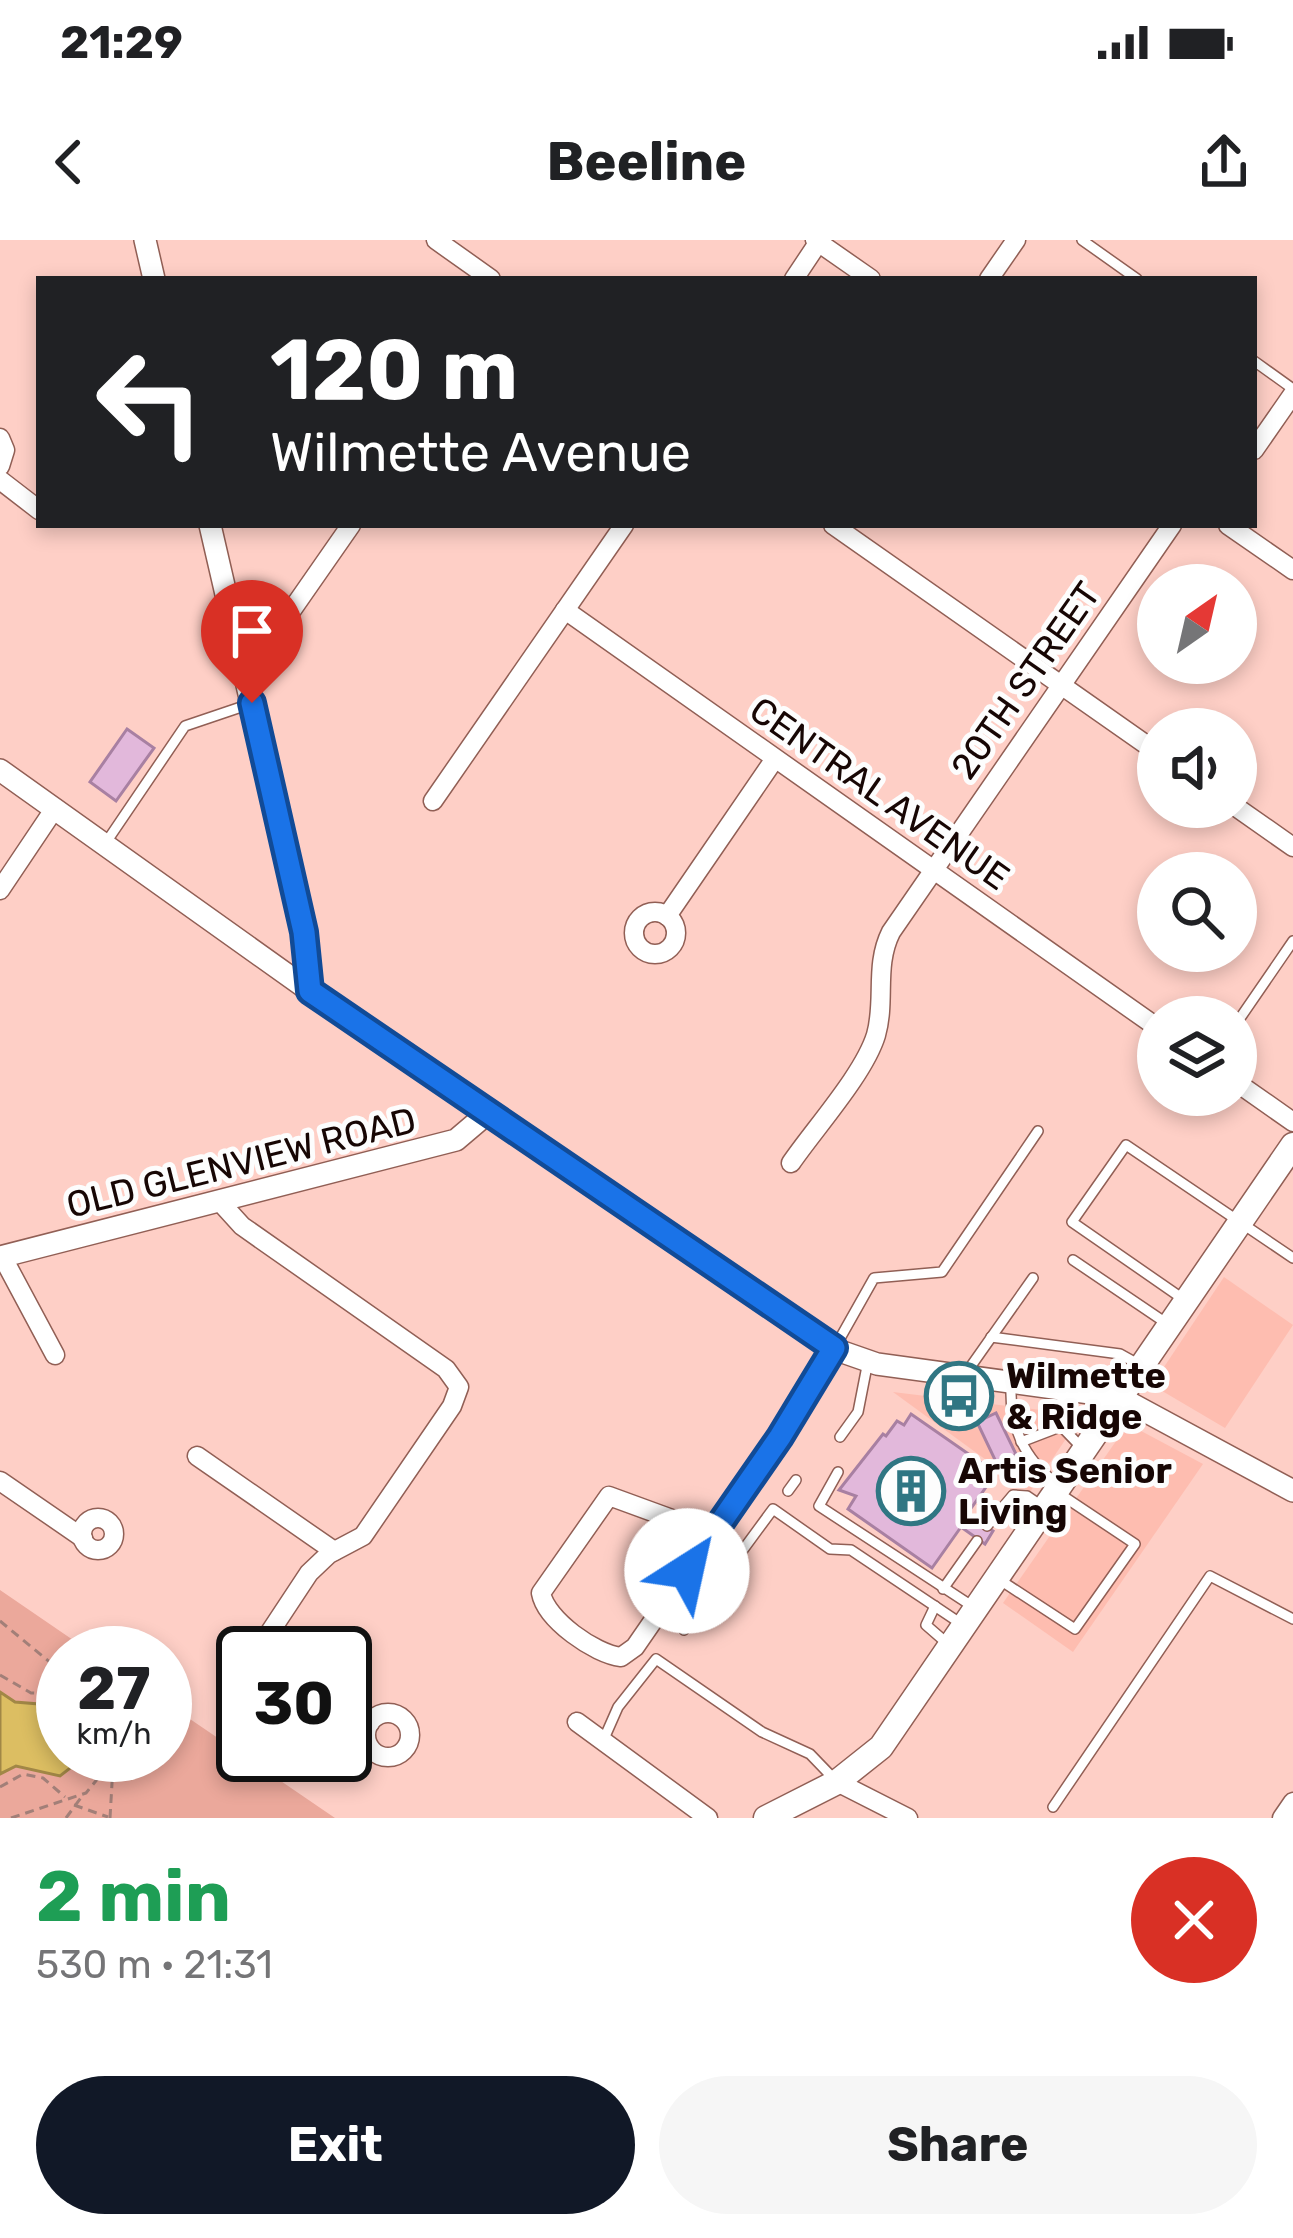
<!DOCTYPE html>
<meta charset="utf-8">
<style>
body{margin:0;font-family:Rubik,sans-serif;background:#f6f6f6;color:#202124;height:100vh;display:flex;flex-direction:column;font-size:45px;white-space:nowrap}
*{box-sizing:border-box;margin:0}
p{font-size:39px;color:#757577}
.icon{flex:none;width:66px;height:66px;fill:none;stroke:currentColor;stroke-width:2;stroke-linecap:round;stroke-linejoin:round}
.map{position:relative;height:1578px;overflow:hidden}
.details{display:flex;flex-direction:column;background:#fff;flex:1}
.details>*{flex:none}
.top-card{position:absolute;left:36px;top:36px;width:1221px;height:252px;border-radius:0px;box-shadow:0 6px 18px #0003;background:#202124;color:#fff;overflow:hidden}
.needle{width:78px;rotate:34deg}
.controls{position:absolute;left:1137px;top:324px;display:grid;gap:24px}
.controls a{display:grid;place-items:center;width:120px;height:120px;border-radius:50%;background:#fff;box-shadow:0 6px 18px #0003;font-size:60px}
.speed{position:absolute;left:36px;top:1386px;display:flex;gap:24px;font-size:60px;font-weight:700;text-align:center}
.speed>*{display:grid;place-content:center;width:156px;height:156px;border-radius:50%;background:#fff;box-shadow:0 6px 18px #0003;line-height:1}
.speed small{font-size:30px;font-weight:400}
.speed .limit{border:6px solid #111;border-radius:18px;background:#fff;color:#111}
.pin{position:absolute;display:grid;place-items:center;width:102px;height:102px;color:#fff;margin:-123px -51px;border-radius:50% 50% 50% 0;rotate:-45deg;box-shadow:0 0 12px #0007}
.pin .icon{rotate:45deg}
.me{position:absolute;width:132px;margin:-66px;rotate:35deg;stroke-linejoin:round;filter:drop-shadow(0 0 9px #0008)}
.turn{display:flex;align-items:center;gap:42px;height:252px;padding:0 36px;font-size:54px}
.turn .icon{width:156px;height:156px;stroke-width:2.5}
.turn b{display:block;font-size:84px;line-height:102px}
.round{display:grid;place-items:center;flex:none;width:126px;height:126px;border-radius:63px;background:#f6f6f6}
.overview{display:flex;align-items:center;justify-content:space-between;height:204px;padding:0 36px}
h1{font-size:72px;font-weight:700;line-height:90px;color:#1e9e55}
.primary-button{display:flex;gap:24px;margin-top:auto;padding:24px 36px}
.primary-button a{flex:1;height:138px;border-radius:72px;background:#111827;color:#fff;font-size:48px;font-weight:700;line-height:138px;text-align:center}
.primary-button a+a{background:#f6f6f6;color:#202124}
.status{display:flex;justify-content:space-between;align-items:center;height:84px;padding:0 60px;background:#fff;direction:ltr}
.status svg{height:33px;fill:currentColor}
header{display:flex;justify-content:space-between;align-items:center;height:156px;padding:0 36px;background:#fff;font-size:54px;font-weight:700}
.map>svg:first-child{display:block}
.built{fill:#febdb0}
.green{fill:#eba89b}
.water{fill:#dcbe62;stroke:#a18746;stroke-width:3}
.building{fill:#e2b8db;stroke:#a880a2;stroke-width:3}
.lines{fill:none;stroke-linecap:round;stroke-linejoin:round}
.service-casing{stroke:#915f55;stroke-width:12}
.minor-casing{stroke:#915f55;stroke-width:21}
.tertiary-casing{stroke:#915f55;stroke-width:24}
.secondary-casing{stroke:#915f55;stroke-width:27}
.path{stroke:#a27f78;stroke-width:3;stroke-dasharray:9 6;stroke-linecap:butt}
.service{stroke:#fff;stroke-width:9}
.minor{stroke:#fff;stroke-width:18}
.tertiary{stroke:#fff;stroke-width:21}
.secondary{stroke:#fff;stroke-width:24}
.route-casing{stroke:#114b97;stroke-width:30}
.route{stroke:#1a73e8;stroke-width:21}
.labels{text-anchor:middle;stroke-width:10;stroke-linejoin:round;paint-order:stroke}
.street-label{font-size:36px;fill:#170604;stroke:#fdfdfd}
.poi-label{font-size:36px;font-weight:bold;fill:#170604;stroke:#fdfdfd;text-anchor:start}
</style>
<div class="status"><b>21:29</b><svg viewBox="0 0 49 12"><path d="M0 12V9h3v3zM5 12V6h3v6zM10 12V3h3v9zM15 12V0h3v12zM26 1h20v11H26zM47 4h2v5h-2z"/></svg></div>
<header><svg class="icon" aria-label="back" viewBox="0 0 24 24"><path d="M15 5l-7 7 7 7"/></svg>Beeline<svg class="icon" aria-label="share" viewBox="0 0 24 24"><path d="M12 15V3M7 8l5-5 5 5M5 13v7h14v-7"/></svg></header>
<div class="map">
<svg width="1293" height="1578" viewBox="0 0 1293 1578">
<rect width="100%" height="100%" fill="#fecfc6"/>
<!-- built -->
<g class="built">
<polygon points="1224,1037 1293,1085 1225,1188 1152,1145"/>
<polygon points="893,1152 1082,1175 1030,1252"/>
<polygon points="1128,1184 1203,1224 1073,1412 1003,1363"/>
</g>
<!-- green -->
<polygon class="green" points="0,1350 92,1413 63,1413 63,1515 165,1515 165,1462 335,1578 0,1578"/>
<!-- water -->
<polygon class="water" points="0,1452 15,1462 63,1466 63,1515 87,1515 60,1536 16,1526 0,1534"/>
<!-- building -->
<g class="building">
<polygon points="127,489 154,508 116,561 90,542"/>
<polygon points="996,1173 1016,1214 997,1224 977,1182"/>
<polygon points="911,1174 996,1233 967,1274 993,1291 985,1304 961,1287 932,1328 848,1269 856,1256 839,1250 883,1194 886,1196 897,1181 904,1185"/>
</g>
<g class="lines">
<!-- service casing -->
<g class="service-casing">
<g id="service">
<polyline points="1082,0 1137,39"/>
<polyline points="1254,121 1293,149"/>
<polyline points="105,604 185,486 250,464"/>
<polyline points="1236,784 1293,701"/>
<polyline points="1073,1020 1169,1085"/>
<polyline points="1186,1061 1072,982 1126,905 1293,1018"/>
<polyline points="991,1097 1120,1114 1138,1124"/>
<polyline points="834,1109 874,1038 942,1032 1038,891"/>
<polyline points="964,1136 1033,1038"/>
<path d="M1011 1142C1009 1186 1023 1218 1058 1245"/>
<polyline points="1063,1149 1059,1184 1083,1209"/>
<polyline points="840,1197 858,1172 868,1121"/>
<polyline points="1021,1202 1060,1187"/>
<polyline points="838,1232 819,1266 975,1368"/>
<polyline points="788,1251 796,1240"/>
<polyline points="987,1286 1013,1255 1027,1256 1043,1267"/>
<polyline points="1000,1340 1075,1389 1135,1304 1060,1254"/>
<polyline points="943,1349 977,1301"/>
<polyline points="935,1366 926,1385 949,1405"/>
<polyline points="684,1390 773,1269 830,1309 851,1310 963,1385"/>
<polyline points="603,1501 618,1467 656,1419 762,1492 810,1514 836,1541"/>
<polyline points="1053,1567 1210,1336 1293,1379"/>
</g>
</g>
<!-- minor casing -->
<g class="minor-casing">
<g id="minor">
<polyline points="436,0 491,39"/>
<polyline points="815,0 871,39"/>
<polyline points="794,39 820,0"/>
<polyline points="989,39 1016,0"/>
<polyline points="0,198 5,210 0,226"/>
<polyline points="1254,210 1293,154"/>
<polyline points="0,240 39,270"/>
<polyline points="833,285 1158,513"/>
<polyline points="1228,285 1293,330"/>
<polyline points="565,370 1158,788"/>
<polyline points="241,414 273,397 351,285"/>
<polyline points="433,561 624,285"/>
<polyline points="1236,567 1293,607"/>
<polyline points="0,650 55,568"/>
<circle cx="655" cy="693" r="21"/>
<polyline points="667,676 774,520"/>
<polyline points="1236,842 1293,882"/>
<path d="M791 923C815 888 864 834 876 795 886 760 874 726 891 692L1172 285"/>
<polyline points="222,964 242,986 446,1129 459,1147 452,1166 363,1296 329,1314 309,1333 270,1392 269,1413"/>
<polyline points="2,1016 55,1115"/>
<polyline points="197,1216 334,1311"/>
<polyline points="0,1241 83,1298"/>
<path d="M609 1256 713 1294 635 1407 621 1417C595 1414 546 1380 541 1353Z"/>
<circle cx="98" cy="1294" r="16"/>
<polyline points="713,1294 834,1109"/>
<polyline points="345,1466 370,1483"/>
<circle cx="388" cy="1495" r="22"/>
<polyline points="577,1482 708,1578"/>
<polyline points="837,1542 908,1578"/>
<polyline points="1282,1578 1293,1562"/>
</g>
</g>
<!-- tertiary casing -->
<g class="tertiary-casing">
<g id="tertiary">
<polyline points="145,0 154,39"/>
<polyline points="210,285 304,692 310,751"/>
<polyline points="0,530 310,751 834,1109 877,1124 1119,1157 1293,1251"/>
<polyline points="0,1017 456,900 489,872"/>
</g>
</g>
<!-- secondary casing -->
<g class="secondary-casing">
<polyline id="secondary" points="766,1578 837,1542 881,1507 1293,905"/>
</g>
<!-- path -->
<g class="path">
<polyline points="0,1381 63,1433"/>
<polyline points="0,1435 31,1453 63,1454"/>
<polyline points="0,1547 23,1534 43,1538 65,1557"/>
<polyline points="74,1565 108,1577"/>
<polyline points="11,1578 86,1553 117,1515"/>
<polyline points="66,1578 83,1555"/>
<polyline points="110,1578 113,1526"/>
</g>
<!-- service -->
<use href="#service" class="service"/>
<!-- minor -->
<use href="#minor" class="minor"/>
<!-- tertiary -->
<use href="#tertiary" class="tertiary"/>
<!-- secondary -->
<use href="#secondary" class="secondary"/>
</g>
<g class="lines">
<!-- route casing -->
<g class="route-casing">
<polyline id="route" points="252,463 304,692 310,751 834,1108 780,1197 687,1331"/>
</g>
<!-- route -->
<use href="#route" class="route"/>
</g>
<!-- icons -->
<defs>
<g id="bus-ring" transform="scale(3.45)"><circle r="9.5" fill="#fdfdfd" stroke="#307683" stroke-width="1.5"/><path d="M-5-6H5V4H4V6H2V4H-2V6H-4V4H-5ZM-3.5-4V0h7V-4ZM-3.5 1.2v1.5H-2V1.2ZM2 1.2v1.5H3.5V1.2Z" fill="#307683"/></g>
<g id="building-ring" transform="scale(3.45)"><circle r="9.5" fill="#fdfdfd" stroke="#307683" stroke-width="1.5"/><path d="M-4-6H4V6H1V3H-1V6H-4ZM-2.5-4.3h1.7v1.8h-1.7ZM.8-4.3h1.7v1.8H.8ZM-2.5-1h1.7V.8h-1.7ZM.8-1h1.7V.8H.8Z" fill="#307683"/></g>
</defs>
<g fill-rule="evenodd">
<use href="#bus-ring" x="959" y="1156"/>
<use href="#building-ring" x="911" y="1251"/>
</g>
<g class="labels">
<!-- street labels -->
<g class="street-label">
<text transform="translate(1025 440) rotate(-55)" y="13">20TH STREET</text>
<text transform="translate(880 553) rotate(35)" y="13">CENTRAL AVENUE</text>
<text transform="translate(241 922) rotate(-14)" y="13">OLD GLENVIEW ROAD</text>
</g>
<!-- poi labels -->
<g class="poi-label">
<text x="1006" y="1148">Wilmette<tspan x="1006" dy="41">&amp; Ridge</tspan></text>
<text x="958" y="1243">Artis Senior<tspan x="958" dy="41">Living</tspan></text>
</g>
</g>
</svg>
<div class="controls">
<a><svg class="needle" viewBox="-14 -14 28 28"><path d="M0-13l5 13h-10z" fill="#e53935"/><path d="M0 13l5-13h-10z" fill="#757577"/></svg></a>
<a><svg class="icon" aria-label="sound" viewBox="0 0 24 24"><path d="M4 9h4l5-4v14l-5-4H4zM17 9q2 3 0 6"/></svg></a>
<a><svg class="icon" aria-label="search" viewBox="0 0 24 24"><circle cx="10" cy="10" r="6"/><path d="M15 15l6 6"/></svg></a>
<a><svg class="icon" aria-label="layers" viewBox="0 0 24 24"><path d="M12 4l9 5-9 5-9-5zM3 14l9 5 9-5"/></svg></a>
</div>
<div class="speed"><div>27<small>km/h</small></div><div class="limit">30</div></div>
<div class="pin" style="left:252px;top:463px;background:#d93025"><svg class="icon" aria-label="arrive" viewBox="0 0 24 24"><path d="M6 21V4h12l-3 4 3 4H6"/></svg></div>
<svg class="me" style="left:687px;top:1331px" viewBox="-20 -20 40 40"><circle r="19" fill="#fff"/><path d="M0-13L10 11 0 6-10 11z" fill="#1a73e8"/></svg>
<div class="top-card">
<div class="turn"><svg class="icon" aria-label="left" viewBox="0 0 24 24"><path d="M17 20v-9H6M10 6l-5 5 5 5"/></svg><div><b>120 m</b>Wilmette Avenue</div></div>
</div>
</div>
<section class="details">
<div class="overview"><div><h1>2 min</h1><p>530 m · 21:31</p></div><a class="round" style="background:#d93025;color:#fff"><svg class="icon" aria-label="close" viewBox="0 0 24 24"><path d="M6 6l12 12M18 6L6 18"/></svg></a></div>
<div class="primary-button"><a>Exit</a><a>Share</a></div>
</section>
